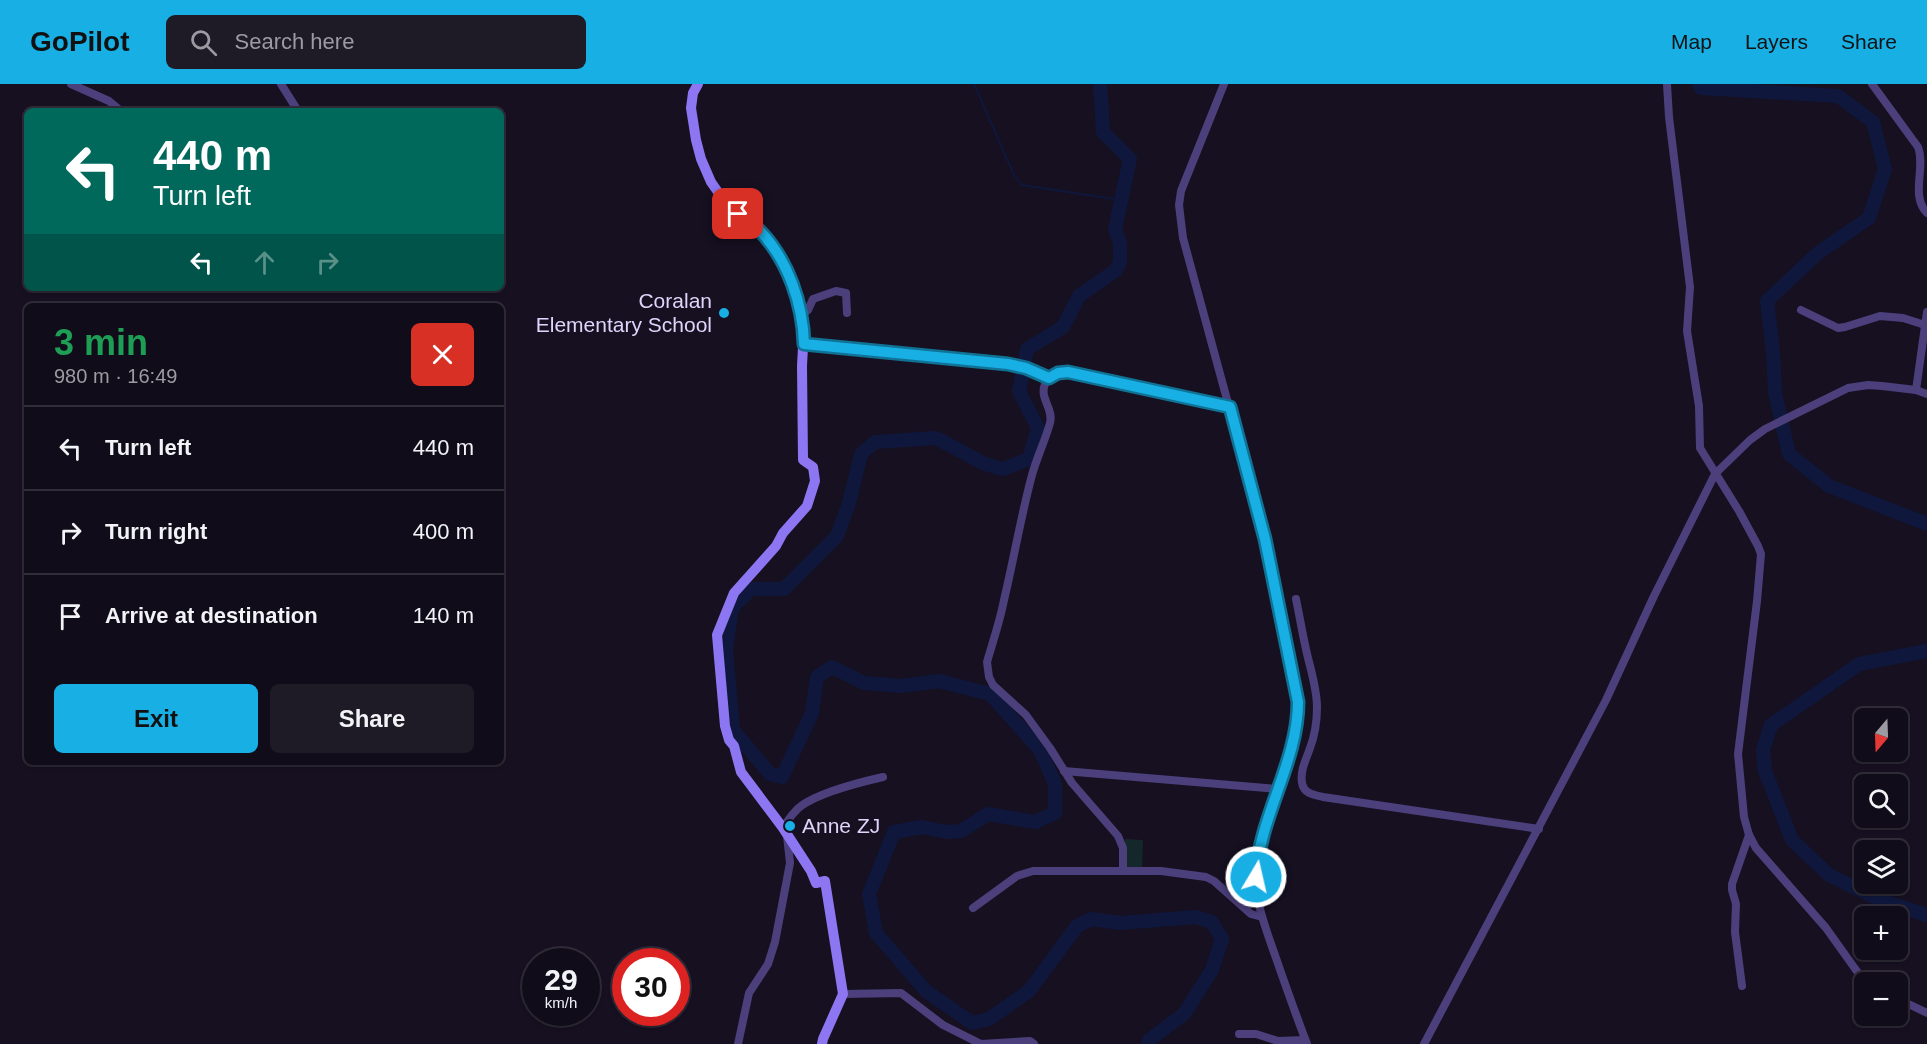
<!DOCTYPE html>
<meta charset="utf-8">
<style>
body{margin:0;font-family:Arial,sans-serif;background:#1e1a26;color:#f1f3f6;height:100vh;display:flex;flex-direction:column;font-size:22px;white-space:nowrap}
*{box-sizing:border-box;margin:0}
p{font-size:20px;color:#9c9ba2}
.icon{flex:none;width:33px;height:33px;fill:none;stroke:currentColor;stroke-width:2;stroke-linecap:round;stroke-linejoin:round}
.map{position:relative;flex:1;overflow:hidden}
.details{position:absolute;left:24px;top:219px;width:480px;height:462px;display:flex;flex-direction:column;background:#100c19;border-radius:9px;box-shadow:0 2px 4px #0004,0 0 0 2px #302c38}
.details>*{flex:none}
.guide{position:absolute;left:24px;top:24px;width:480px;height:183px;border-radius:9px;box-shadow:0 2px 4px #0004,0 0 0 2px #302c38;background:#00695c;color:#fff;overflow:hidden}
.needle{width:39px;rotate:199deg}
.controls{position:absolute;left:1854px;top:624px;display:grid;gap:12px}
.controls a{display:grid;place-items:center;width:54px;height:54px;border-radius:9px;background:#100c19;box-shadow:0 2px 4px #0004,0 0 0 2px #302c38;font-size:30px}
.speed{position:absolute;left:522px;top:864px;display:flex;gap:12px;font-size:30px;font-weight:700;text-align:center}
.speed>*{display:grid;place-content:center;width:78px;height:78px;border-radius:50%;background:#100c19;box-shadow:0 2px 4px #0004,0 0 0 2px #302c38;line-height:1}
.speed small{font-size:15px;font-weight:400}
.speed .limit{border:9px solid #d22;background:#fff;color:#111}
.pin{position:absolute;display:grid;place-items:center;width:51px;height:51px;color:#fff;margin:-26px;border-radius:12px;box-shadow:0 3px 9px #0006}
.me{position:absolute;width:66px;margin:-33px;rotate:9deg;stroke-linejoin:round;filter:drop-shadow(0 0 4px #0008)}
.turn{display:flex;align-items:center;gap:21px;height:126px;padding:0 30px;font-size:27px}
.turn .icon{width:78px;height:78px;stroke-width:2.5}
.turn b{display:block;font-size:42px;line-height:51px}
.lanes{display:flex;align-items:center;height:57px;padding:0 30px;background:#0003;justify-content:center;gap:30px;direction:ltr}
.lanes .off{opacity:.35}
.round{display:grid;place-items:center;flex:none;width:63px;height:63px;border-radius:9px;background:#1e1a26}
.headline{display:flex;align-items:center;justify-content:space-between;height:102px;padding:0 30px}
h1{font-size:36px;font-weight:800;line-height:45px;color:#1e9e55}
.primary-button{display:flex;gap:12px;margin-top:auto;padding:12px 30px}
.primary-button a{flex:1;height:69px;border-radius:9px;background:#18afe4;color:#111;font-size:24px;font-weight:800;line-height:69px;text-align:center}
.primary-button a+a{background:#1e1a26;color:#f1f3f6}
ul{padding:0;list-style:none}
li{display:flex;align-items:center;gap:18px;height:84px;padding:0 30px;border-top:2px solid #302c38}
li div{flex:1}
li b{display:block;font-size:22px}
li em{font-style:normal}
header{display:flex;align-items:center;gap:36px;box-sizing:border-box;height:84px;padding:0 30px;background:#18afe4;color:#111}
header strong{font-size:28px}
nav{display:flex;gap:33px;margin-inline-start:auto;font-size:21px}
.search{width:420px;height:54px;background:#1e1a26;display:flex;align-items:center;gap:15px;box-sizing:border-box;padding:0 21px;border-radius:9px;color:#9c9ba2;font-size:22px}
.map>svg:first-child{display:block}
.green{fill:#14282b}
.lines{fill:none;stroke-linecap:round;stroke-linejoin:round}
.stream{stroke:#0f183c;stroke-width:2}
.river{stroke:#0f183c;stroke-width:14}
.street{stroke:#4c407c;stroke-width:8}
.secondary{stroke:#8c76f1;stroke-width:10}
.route-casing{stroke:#107294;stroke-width:15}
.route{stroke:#18afe4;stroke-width:10}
.poi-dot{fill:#18afe4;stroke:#161021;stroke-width:2}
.labels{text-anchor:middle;stroke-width:6;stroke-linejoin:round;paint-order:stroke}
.poi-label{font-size:21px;fill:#dfd5fb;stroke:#161021;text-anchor:end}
</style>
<header>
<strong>GoPilot</strong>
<div class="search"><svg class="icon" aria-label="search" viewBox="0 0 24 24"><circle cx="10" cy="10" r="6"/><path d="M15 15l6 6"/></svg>Search here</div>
<nav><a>Map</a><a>Layers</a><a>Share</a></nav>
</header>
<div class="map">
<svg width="1927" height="960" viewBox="0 0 1927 960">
<rect width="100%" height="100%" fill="#161021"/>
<!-- green -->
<polygon class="green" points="1125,755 1143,756 1142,785 1125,785"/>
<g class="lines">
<!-- stream -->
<polyline class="stream" points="974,0 1014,91 1022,101 1121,116"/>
<!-- river -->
<g class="river">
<polyline points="1100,0 1103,48 1130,75 1115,145 1120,159 1120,178 1116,186 1079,212 1063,243 1027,265 1019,307 1038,344 1029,375 1003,385 985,380 936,354 875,358 861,370 849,419 837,452 784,505 751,505 732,524 726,566 733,646 770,690 782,693 812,629 817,593 832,583 864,599 902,602 939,597 990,610 1040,666 1055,700 1055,729 1035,738 988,730 961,747 947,748 922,743 894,748 869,810 876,849 926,907 972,939 989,935 1029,907 1077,842 1091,835 1120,839 1196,833 1212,838 1222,855 1212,886 1184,930 1149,956 1148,960"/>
<polyline points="1699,0 1701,4 1838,12 1873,38 1885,85 1869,134 1818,169 1767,217 1773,268 1775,309 1789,370 1829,402 1927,440"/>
<polyline points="1927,567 1859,580 1771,641 1763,666 1765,687 1792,756 1829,791 1880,816 1927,831"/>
</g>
<!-- street -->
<g class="street">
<polyline points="71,0 109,17 121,27"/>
<polyline points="281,0 298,27"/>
<path d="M1224 0 1181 107 1179 121 1183 154 1265 455 1298 618C1298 671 1265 727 1257 781 1252 812 1266 845 1276 874 1286 903 1296 931 1307 960"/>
<polyline points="1667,0 1669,33 1690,203 1687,247 1699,322 1700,364 1739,427 1758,462 1761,470 1757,517 1738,670 1744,733 1749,751 1756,764 1826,844 1861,893 1867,898"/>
<path d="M1872 0 1918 63C1926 83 1910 112 1927 129"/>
<polyline points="1801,226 1838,244 1845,243 1880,232 1903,234 1925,241"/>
<polyline points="801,232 808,226 813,215 836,207 846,209 847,229"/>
<polyline points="804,260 1008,280 1026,284 1049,294"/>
<polyline points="1916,306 1927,228"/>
<path d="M1296 515C1300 534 1303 554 1308 574 1312 590 1317 607 1317 623 1317 637 1315 651 1310 664 1306 676 1300 686 1302 699 1304 710 1314 711 1323 713L1539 745"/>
<polyline points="1064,687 1277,705"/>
<path d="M783 744C788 736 794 727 801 722 819 709 861 698 883 693"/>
<path d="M1123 786V764L1118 752 1072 699 1050 664 1026 631 993 601 989 593 987 578C993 557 1000 537 1004 516 1014 474 1021 432 1032 391 1037 373 1045 357 1050 339 1054 325 1039 314 1045 300 1049 291 1059 288 1068 288L1229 323"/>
<polyline points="973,824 1017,792 1033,787 1161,787 1206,793 1214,797 1251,830 1262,833"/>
<polyline points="1742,902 1735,848 1736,820 1732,806 1732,800 1749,751"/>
<polyline points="843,910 901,909 943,941 981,960 1030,957 1034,960"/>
<polyline points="1898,915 1927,929"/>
<polyline points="1239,950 1256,950 1278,957 1305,956"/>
<polyline points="738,960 749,909 768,880 775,858 790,779 787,752"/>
<polyline points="1424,960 1606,616 1654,512 1715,390 1750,356 1765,345 1848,304 1868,301 1882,302 1916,306 1927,310"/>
</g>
<!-- secondary -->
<polyline class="secondary" points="698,0 693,9 691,24 696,56 701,75 711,98 725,118 761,148 789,189 804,244 802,282 803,376 813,383 815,397 807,422 783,449 776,462 734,509 717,551 725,642 729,656 734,662 741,688 783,744 811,787 816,799 825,797 843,910 823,955 822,960"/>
</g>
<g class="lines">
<!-- route casing -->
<g class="route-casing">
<path id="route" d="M738 130C745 135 754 141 760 147 788 176 803 220 804 260L1008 280 1026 284 1049 294 1058 289 1068 288 1230 323 1265 455 1298 618C1298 678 1259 733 1256 793"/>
</g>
<!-- route -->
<use href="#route" class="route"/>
</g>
<!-- markers -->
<g class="poi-dot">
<circle cx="724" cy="229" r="6"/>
<circle cx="790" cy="742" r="6"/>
</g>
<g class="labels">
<!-- poi labels -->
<g class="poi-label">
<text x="712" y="224">Coralan<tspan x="712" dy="24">Elementary School</tspan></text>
<text x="802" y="749" text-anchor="start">Anne ZJ</text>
</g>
</g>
</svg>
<div class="controls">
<a><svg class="needle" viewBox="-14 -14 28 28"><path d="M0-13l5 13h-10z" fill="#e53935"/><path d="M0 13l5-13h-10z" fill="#9c9ba2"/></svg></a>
<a><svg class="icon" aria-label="search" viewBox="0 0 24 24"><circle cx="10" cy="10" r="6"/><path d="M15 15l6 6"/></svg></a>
<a><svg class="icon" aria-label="layers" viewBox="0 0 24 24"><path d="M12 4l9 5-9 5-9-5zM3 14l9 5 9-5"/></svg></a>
<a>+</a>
<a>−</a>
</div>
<div class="speed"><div>29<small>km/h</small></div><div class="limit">30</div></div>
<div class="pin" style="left:738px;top:130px;background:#d93025"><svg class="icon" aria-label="arrive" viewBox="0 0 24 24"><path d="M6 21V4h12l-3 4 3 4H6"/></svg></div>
<svg class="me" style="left:1256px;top:793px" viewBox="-20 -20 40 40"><circle r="17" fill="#18afe4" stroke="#fff" stroke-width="3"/><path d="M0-11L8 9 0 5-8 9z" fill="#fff"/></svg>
<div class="guide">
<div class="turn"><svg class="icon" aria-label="left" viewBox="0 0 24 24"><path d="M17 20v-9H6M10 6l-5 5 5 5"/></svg><div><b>440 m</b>Turn left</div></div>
<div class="lanes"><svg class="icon" aria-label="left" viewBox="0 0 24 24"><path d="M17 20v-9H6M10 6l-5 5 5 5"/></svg><svg class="icon off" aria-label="ahead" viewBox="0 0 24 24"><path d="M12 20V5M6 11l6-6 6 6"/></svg><svg class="icon off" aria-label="right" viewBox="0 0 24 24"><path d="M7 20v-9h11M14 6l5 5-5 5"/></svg></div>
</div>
<section class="details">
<div class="headline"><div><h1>3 min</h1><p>980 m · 16:49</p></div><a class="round" style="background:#d93025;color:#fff"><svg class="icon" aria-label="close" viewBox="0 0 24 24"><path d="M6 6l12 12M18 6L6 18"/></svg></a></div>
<ul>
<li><svg class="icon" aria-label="left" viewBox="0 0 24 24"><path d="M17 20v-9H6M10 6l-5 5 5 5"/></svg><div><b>Turn left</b></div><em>440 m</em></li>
<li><svg class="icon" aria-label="right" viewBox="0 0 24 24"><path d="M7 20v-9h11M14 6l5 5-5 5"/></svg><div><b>Turn right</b></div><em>400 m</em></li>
<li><svg class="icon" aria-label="arrive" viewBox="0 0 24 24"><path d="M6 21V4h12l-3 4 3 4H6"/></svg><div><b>Arrive at destination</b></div><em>140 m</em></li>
</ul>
<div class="primary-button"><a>Exit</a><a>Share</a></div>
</section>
</div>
